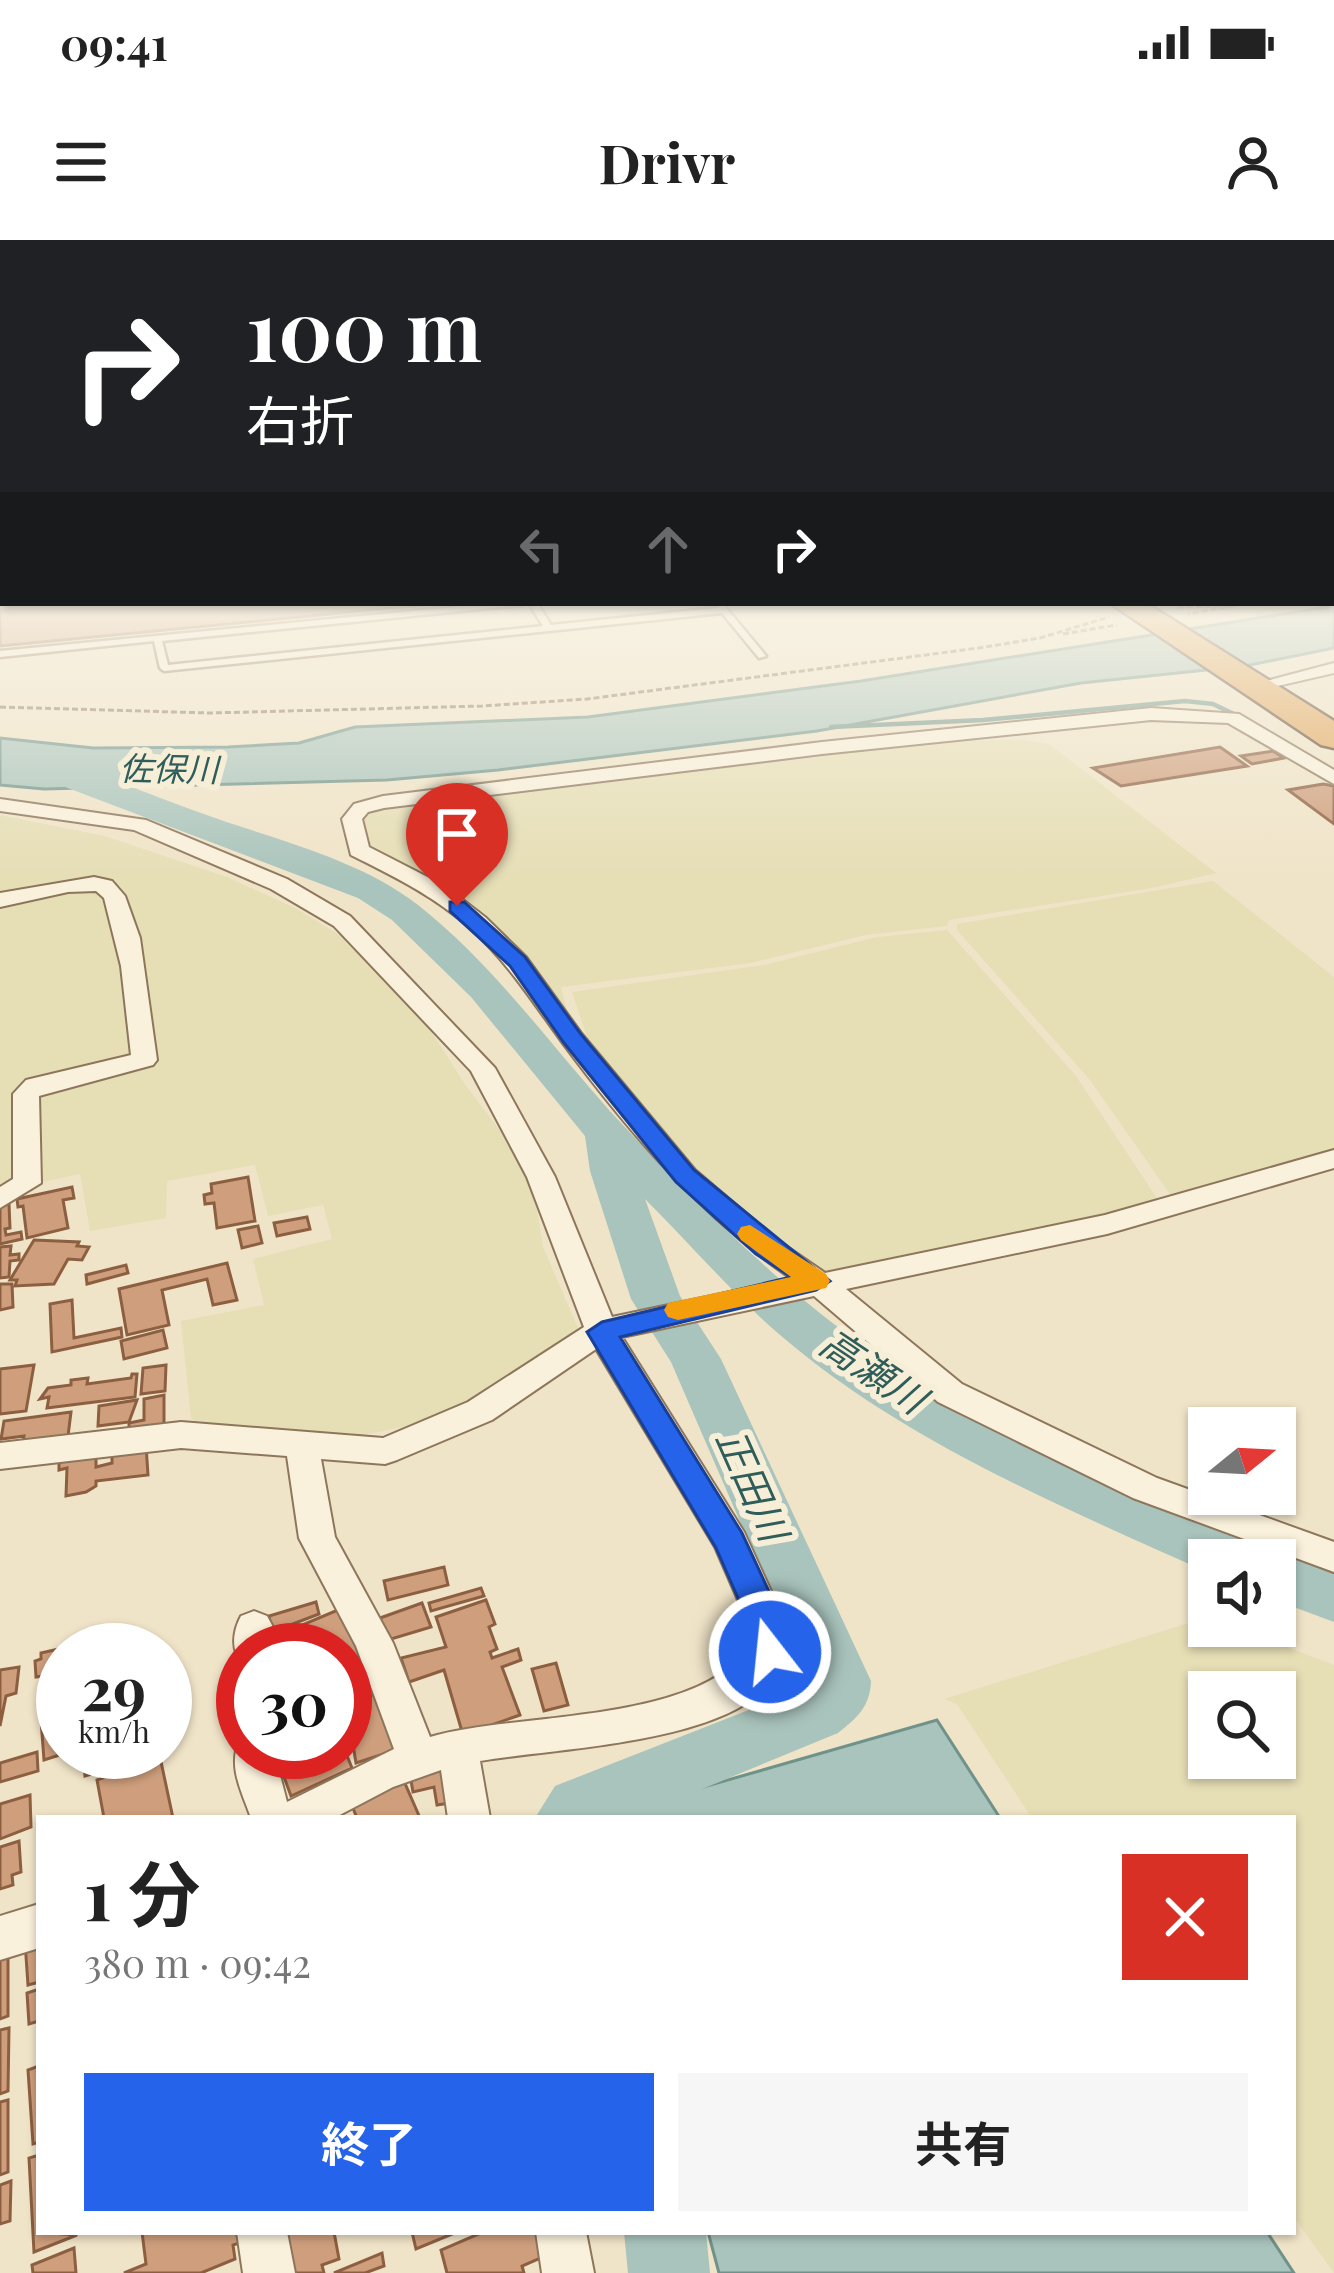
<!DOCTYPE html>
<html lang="ja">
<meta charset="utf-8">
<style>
body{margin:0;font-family:"Playfair Display","Noto Sans JP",serif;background:#f6f6f6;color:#222;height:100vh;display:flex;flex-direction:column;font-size:45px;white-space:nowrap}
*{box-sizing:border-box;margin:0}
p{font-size:39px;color:#767676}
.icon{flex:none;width:66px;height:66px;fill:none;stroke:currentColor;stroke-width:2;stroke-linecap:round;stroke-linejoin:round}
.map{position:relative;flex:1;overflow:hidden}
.side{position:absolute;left:36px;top:1575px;width:1260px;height:420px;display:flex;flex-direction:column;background:#fff;border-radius:0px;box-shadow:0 3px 9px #0004}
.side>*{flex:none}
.hud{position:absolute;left:0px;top:0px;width:1335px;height:366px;box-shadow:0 3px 9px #0004;background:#202124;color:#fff;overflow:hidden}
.needle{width:78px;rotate:72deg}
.fabs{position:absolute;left:1188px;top:1167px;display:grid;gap:24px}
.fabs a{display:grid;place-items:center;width:108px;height:108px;border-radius:0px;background:#fff;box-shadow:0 3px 9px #0004;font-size:60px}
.speed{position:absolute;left:36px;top:1383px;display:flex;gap:24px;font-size:60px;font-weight:700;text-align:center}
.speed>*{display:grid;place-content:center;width:156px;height:156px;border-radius:50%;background:#fff;box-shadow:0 3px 9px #0004;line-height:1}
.speed small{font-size:30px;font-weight:400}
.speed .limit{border:18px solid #d22;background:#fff;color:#111}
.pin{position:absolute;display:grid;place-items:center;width:102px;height:102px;color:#fff;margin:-123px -51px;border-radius:50% 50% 50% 0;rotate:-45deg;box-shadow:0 0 12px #0007}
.pin .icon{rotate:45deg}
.me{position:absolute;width:132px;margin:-66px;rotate:344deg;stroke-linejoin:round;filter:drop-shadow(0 0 9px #0008)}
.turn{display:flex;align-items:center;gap:42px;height:252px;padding:0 48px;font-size:54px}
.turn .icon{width:156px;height:156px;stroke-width:2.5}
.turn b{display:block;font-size:84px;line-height:102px}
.lanes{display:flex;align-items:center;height:114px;padding:0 48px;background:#0003;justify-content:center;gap:60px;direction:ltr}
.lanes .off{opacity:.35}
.round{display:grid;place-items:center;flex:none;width:126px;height:126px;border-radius:0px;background:#f6f6f6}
.overview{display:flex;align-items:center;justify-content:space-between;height:204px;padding:0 48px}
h1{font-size:72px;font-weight:700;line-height:90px}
.cta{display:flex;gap:24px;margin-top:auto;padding:24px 48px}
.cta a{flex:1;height:138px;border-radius:0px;background:#2563eb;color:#fff;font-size:48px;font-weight:700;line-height:138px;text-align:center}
.cta a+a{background:#f6f6f6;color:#222}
.status{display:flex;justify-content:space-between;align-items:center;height:84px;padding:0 60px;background:#fff;direction:ltr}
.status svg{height:33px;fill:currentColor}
header{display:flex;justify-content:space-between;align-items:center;height:156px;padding:0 48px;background:#fff;font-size:54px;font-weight:700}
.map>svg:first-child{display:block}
.farmland{fill:#e6deb5;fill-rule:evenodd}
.water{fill:#a9c4bc;stroke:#6f938a;stroke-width:3}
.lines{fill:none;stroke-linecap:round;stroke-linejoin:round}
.stream{stroke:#6f938a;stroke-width:4.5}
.river{fill:#a9c4bc;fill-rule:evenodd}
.building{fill:#cf9f7d;stroke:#8d5f41;stroke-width:3}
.lane-casing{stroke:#8d765c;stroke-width:5}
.street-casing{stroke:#8d765c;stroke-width:4}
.highway-casing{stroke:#5b4430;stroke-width:5}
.path{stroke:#8d765c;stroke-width:3;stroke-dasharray:6 3;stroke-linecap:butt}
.lane{fill:#faf1dc;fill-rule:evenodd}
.street{fill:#faf1dc;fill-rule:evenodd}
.highway{fill:#e0a458;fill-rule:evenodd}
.route{fill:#2563eb;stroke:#184099;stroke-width:3}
.slow{fill:#f59e0b}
.labels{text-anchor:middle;stroke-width:12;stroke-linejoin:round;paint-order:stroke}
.far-water-label{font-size:33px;font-style:italic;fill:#2f5d5a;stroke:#f7eed8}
.water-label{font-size:39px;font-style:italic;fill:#2f5d5a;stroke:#f7eed8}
</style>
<div class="status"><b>09:41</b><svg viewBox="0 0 49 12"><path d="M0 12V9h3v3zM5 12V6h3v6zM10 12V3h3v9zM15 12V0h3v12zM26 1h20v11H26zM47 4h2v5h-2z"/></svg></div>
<header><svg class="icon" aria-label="menu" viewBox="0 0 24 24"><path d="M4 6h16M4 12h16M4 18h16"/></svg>Drivr<svg class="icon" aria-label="person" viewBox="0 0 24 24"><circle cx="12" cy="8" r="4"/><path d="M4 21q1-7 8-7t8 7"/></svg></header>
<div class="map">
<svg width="1334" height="2033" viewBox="0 0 1334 2033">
<rect width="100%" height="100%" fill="#f0e4c8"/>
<!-- farmland -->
<g class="farmland">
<polygon points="1020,500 1049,504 1216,633 1152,648 949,680 947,686 866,695 751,723 561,747 570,782 542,743 377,613 366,602 360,586 367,570 474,554 932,501"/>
<polygon points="0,575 105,596 227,637 297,669 372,715 401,744 464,843 517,913 534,950 543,1007 578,1088 520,1139 474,1167 408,1186 344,1199 196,1183 191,1178 181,1081 264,1065 253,1019 332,999 323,965 268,976 255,925 167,941 166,978 90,991 80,934 0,951"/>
<polygon points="1213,641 1334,737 1334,913 1172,957 1090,840 957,690 957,684"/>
<polygon points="947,690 1076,836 1158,960 1069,983 822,1032 811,1029 722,957 642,870 591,809 572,752 764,725 877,697"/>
<path d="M1208 1377 1209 1386H1232L1334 1425V2033L1293 1976V1578H1032L957 1464 944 1459ZM1275 1452V1518H1209V1452Z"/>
</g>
<!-- water -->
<g class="water">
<polygon points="1334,366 1334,408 1245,426 1081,443 817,491 498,530 387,540 44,549 0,545 0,498 93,508 228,507 299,503 355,487 588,477 861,441"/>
<polygon points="937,1480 1000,1578 635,1578 644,1564"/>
<polygon points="708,1992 1267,1992 1294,2033 719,2033"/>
</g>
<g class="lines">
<!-- stream -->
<polyline class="stream" points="831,487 983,480 1185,461 1213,464 1238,476"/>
<!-- river -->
<g class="river">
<path d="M47 520C99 533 151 555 201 573 272 599 358 618 418 665 497 727 554 811 622 884 676 942 737 1003 798 1055 931 1169 1100 1235 1260 1303L1265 1314 1275 1311 1334 1332V1382L1275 1360V1320H1209V1333C1054 1263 888 1195 761 1078 721 1040 684 998 645 959L680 1056 721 1119 871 1441C870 1467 857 1478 838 1493L632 1578H535L555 1546 792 1453 809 1441 671 1122 631 1059 590 931 585 896 471 757 392 680 358 658 36 536 31 529Z"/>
<polygon points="624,1992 706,1992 710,2033 628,2033"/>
</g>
</g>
<!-- building -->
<g class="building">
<polygon points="0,354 3,363 444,363 0,406"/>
<polygon points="1220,507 1247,526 1121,546 1093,528"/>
<polygon points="1273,511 1284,518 1252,524 1241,516"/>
<polygon points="1323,544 1334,546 1334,584 1288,550"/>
<polygon points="248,937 255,981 217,988 214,963 205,964 204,955 212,953 211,944"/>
<polygon points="72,947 74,958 63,960 68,988 27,998 23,966 18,967 17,959"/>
<polygon points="9,964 10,988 5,989 6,995 21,992 22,999 0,1004 0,966"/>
<polygon points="307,977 310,989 277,996 274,983"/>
<polygon points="258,986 262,1003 242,1008 238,990"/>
<polygon points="34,1000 79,1002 77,1006 89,1007 82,1020 68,1019 54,1044 15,1046 17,1040 10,1040"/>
<polygon points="11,1006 10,1015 19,1014 19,1020 10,1021 9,1037 0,1038 0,1007"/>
<polygon points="227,1023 237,1060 213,1065 207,1039 162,1050 169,1085 127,1095 119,1049"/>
<polygon points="126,1025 128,1033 87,1044 86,1035"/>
<polygon points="0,1044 12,1044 13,1067 0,1070"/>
<polygon points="72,1060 74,1098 121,1088 122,1097 52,1112 50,1064"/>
<polygon points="163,1090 167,1108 124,1119 121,1101"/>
<polygon points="34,1125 26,1171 0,1174 0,1129"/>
<polygon points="166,1125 165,1151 141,1154 143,1128"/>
<polygon points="132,1134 137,1134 135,1157 47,1168 49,1157 40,1159 48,1148 71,1145 71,1140 88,1138 87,1144 131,1138"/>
<polygon points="164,1155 164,1185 129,1194 129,1183 144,1180 144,1159"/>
<polygon points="137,1160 129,1182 98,1186 99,1166"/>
<polygon points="71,1172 68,1196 22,1206 24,1196 1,1199 4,1181"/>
<polygon points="146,1205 148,1235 96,1241 96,1246 86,1252 66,1256 67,1228 59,1230 59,1219 96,1212 96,1227 112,1223 112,1211"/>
<polygon points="444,1327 448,1345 388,1360 384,1341"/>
<polygon points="481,1348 484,1356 431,1371 429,1363"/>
<polygon points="486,1360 495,1384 489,1387 497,1409 490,1412 492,1418 518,1409 521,1420 502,1427 520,1475 463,1495 444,1430 409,1442 401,1418 446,1407 436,1377"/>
<polygon points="316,1362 319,1374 272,1392 269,1376"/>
<polygon points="422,1363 431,1387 388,1400 380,1378"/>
<polygon points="345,1367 366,1414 345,1422 345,1410 313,1410 302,1385"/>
<polygon points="129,1393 130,1410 63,1410 63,1432 51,1435 52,1444 43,1446 43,1436 36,1437 35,1421 41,1419 41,1413"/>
<polygon points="376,1418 385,1442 358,1452 352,1436 345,1439 345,1429"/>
<polygon points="556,1423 568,1465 544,1471 532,1429"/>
<polygon points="19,1427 16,1453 6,1456 0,1486 0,1430"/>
<polygon points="59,1447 63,1512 69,1512 44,1520 39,1453"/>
<polygon points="386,1451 405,1507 356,1523 345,1456 351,1454 353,1461"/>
<polygon points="345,1511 352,1528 291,1556 276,1515 292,1512 300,1532"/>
<polygon points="37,1512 38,1531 0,1542 0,1523"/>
<polygon points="137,1512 138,1516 112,1523 112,1528 85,1536 83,1514"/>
<polygon points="160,1517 173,1578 104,1578 97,1540"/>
<polygon points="443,1521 450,1563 437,1565 434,1547 413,1552 409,1529"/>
<polygon points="400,1532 420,1578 357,1578 348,1556"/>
<polygon points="30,1555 31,1587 0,1599 0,1564"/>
<polygon points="19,1601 21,1632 12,1635 13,1645 0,1649 0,1607"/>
<polygon points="39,1697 39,1742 28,1745 25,1702"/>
<polygon points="8,1714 8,1776 0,1779 0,1717"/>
<polygon points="39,1749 39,1781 29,1784 27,1753"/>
<polygon points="9,1788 8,1851 0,1854 0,1790"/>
<polygon points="39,1826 39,1902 33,1904 28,1830"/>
<polygon points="8,1860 8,1932 0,1935 0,1862"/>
<polygon points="39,1915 39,1992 77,1995 34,2012 29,1918"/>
<polygon points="11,1941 10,1981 0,1984 0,1945"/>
<polygon points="142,1992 240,1992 242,2002 233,2005 235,2019 201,2033 124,2033 146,2024"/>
<polygon points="285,1992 334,1992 339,2019 322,2025 324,2033 291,2033"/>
<polygon points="412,1992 457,1992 416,2009"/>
<polygon points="483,1992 536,1992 543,2017 522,2026 524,2033 447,2033 441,2010"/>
<polygon points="74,2008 76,2033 33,2033 32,2025"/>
<polygon points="382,2013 384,2026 365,2033 334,2033"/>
</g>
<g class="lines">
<!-- lane casing -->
<g class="lane-casing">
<polygon id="lane" points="497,363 526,363 522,365 162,401 168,425 543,386 529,363 537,363 551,385 718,368 716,365 722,363 766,416 759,418 722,373 164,431 160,428 154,401 0,417 0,411"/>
</g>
<!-- street casing -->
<g class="street-casing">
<g id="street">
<polygon points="1334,423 1334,433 1256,451 1247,446"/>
<path d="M1151 468 1239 474 1334 530V544L1228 483 1151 480 822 514 384 568 368 572 362 579 369 607 445 646 485 677 526 717 581 793 695 930 777 1000 825 1033 1105 975 1334 910V928L1107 994 846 1049 962 1144 1157 1238 1334 1302V1332L1133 1258 938 1162 814 1056 622 1097 744 1292 792 1397C786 1410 781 1428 773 1440 725 1504 555 1508 480 1521L490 1578H448L441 1530 393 1547 334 1578H251C242 1552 227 1526 240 1499L243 1512H274L287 1562 394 1509 356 1406 299 1298 287 1216 181 1208 0 1229V1203L181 1182 383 1198 468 1162 584 1087 527 937 471 831 334 686 271 649 134 590 0 571V559L146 580 287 639 350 676 495 828 555 937 612 1077 792 1039C700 976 628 891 562 802 532 761 507 721 469 687 434 656 393 636 351 615L342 579 354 564 383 556 822 502ZM596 1109 715 1307 754 1397C712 1486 516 1471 430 1497L393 1403 335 1297 321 1219 385 1224 397 1220 492 1180Z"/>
<polygon points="94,637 112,641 125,656 140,698 157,820 153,825 39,856 41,943 0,968 0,947 13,939 13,854 26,840 131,815 121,726 104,658 96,651 68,652 0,667 0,653"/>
<path d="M254 1371 267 1376 273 1387 272 1410H243V1423C230 1411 233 1391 241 1376Z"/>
<polygon points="39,1664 39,1708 0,1720 0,1676"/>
<polygon points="237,1992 287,1992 295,2033 243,2033"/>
<polygon points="536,1992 586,1992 594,2033 542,2033"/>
</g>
</g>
<!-- highway casing -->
<g class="highway-casing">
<polygon id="highway" points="1110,363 1146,363 1334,481 1334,508 1321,505"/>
</g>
<!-- path -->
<g class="path">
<polyline points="1233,366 1256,363"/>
<polyline points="1178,367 1233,366 1188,374"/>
<polyline points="1063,394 1117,385"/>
<polyline points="0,467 210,473 482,466 587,459 979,408 1040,398 1109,377"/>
</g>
<!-- lane -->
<use href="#lane" class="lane"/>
<!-- street -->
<use href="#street" class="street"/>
<!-- highway -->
<use href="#highway" class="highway"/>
</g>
<!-- sky -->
<linearGradient id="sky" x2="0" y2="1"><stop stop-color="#8fbad6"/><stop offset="0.55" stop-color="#f8f3e6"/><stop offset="1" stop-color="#f8f3e6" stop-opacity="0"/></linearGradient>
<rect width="1334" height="638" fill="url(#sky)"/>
<!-- route -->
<polygon class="route" points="450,662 464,662 525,717 580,793 694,930 830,1041 816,1050 620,1097 742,1293 790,1397 783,1422 770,1427 758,1422 753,1412 755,1397 716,1308 587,1092 602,1082 791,1037 756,1014 676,942 564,803 510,726 450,671"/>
<!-- slow -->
<polygon class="slow" points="750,985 826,1034 830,1041 826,1048 678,1080 668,1077 664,1070 668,1063 791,1037 741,1000 737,994 741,987"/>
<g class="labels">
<!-- far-water labels -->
<g class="far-water-label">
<text transform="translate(169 529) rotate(1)" y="12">佐保川</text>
</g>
<!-- water labels -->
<g class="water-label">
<text transform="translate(873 1131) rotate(34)" y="14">高瀬川</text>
<text transform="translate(752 1245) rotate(66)" y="14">正田川</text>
</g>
</g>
</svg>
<div class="fabs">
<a><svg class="needle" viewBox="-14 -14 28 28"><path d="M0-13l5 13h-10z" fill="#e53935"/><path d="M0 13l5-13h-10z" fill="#767676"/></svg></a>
<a><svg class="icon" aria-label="sound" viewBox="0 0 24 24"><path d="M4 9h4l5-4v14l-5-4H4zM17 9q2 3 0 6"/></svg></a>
<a><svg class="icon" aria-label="search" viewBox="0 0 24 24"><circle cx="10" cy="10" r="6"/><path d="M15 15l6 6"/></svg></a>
</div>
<div class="speed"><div>29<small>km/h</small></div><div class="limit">30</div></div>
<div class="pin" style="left:457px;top:666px;background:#d93025"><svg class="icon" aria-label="arrive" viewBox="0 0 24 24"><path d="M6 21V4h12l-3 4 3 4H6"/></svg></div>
<svg class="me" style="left:770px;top:1412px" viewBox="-20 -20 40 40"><circle r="17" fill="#2563eb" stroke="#fff" stroke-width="3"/><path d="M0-11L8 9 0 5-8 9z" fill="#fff"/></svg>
<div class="hud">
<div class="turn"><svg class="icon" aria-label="right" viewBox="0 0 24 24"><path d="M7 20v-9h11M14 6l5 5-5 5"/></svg><div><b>100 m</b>右折</div></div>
<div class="lanes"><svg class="icon off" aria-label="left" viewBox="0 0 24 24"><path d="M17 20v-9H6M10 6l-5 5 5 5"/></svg><svg class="icon off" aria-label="ahead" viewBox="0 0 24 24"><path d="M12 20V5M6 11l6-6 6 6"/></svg><svg class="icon" aria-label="right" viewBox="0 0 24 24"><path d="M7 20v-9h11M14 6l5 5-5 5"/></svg></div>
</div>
<section class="side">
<div class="overview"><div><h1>1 分</h1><p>380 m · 09:42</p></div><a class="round" style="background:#d93025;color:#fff"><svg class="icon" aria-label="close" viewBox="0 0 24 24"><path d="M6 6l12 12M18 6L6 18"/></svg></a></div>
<div class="cta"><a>終了</a><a>共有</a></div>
</section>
</div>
